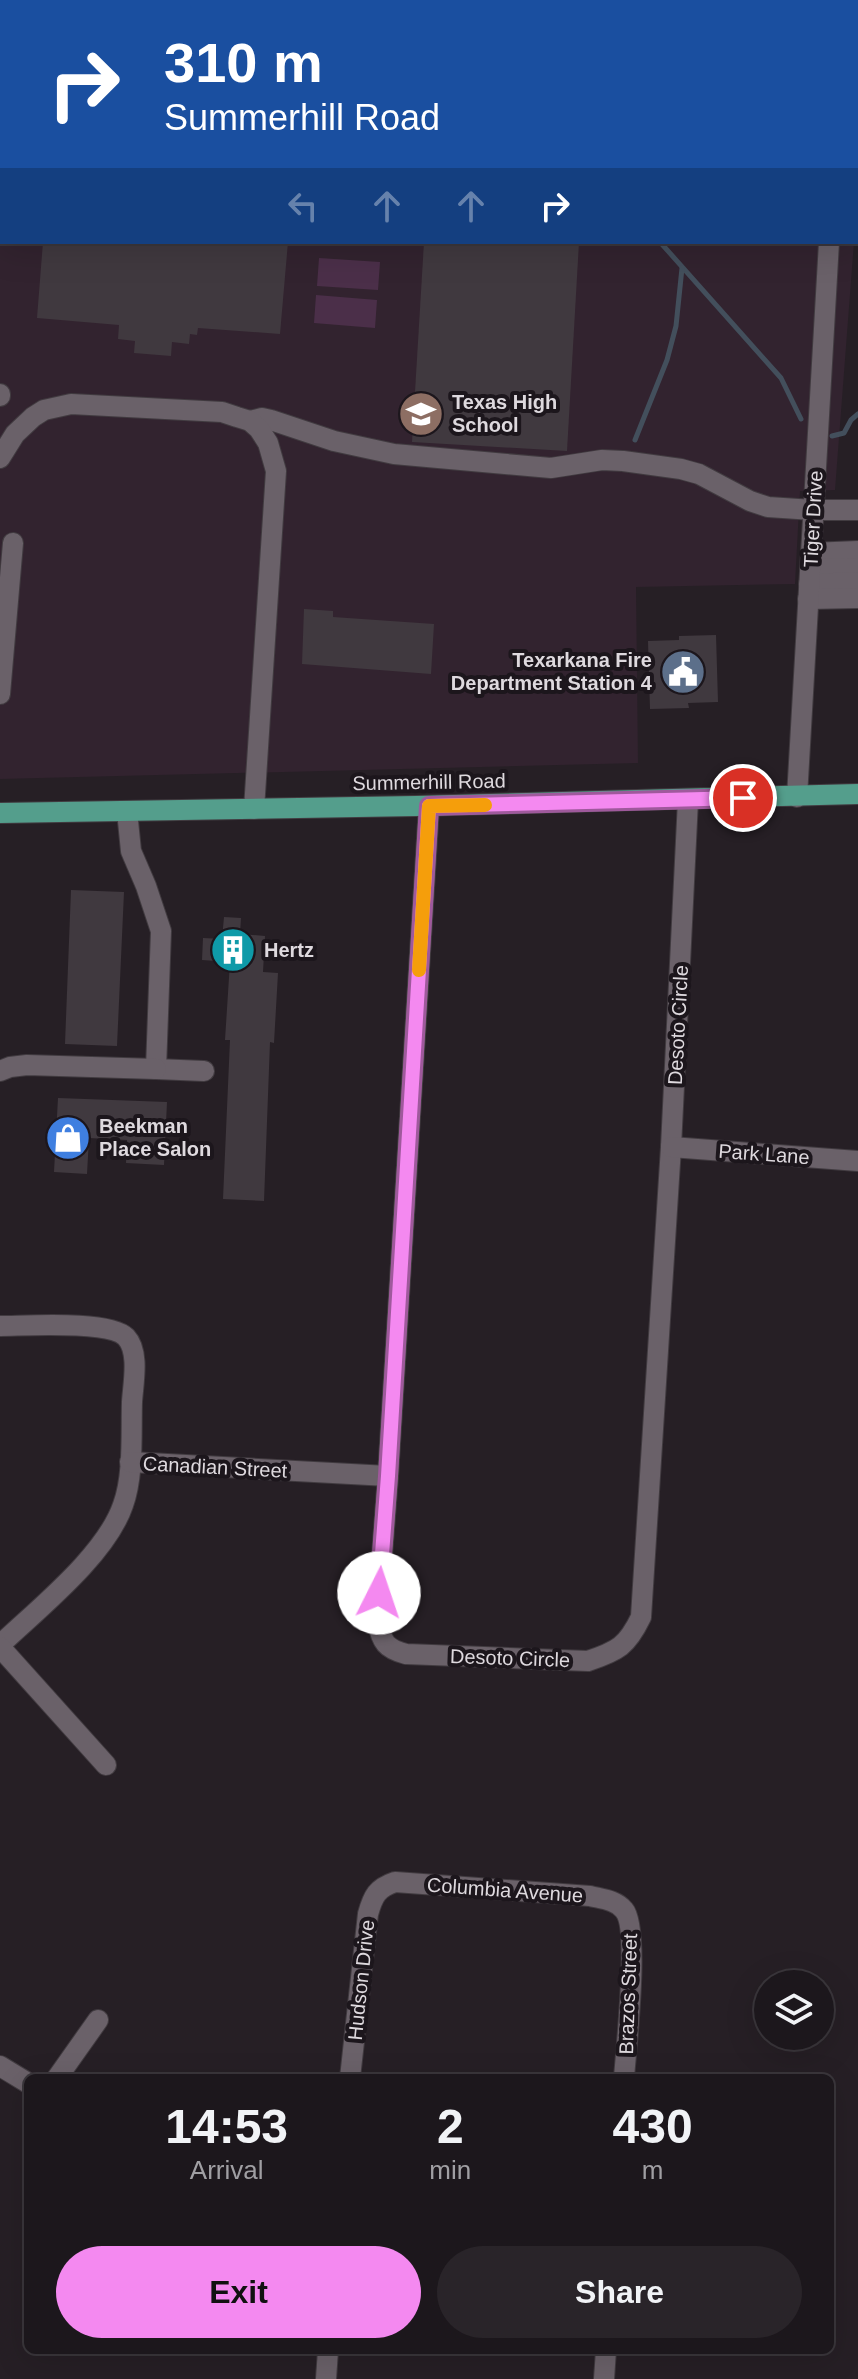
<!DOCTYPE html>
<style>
body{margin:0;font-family:Arial,sans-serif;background:#292429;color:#f1f3f6;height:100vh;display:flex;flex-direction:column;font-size:30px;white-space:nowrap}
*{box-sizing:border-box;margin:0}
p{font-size:26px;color:#a09fa3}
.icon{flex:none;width:44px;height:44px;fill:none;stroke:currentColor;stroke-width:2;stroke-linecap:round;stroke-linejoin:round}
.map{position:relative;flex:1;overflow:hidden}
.panel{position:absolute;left:24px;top:2074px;width:810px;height:280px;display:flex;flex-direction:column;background:#1c171c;border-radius:12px;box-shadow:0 8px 32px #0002,0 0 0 2px #3a363b}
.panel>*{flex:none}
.hud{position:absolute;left:0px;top:0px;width:858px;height:244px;box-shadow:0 8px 32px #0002,0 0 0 2px #3a363b;background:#1a4fa0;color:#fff;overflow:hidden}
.fabs{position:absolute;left:754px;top:1970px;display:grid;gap:16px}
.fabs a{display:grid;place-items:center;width:80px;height:80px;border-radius:50%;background:#1c171c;box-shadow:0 8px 32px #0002,0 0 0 2px #3a363b;font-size:40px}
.pin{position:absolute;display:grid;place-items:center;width:68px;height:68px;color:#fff;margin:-34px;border:4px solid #fff;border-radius:50%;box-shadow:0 2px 8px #0007}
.me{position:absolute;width:88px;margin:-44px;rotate:4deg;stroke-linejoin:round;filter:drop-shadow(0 0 6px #0008)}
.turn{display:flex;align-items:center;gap:28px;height:168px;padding:0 32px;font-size:36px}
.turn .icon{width:104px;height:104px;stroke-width:2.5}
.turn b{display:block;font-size:56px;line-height:68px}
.lanes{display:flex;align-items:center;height:76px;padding:0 32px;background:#0003;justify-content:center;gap:40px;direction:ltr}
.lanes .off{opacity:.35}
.eta{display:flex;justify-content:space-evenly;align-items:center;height:136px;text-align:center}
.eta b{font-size:48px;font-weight:600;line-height:56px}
.action{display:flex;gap:16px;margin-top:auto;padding:16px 32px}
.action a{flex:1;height:92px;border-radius:48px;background:#f489f0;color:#111;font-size:32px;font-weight:600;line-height:92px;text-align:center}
.action a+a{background:#292429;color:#f1f3f6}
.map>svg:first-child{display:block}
.education{fill:#32232f}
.green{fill:#4b2f49}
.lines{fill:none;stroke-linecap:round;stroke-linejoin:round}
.stream{stroke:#434f5c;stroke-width:5}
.building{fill:#40393f}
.minor-casing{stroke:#413b40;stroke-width:22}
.major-casing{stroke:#413b40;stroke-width:22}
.minor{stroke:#6a6169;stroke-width:20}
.major{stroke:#549e8c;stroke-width:20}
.route-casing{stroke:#9f599c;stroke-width:20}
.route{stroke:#f489f0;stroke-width:14}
.slow{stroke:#f59e0b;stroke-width:14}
.labels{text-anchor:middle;stroke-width:8;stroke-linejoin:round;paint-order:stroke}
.poi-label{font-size:20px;font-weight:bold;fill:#ded9de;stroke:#1c161c;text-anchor:start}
.street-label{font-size:20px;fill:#ded9de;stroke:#1c161c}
</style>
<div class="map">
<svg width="858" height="2379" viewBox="0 0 858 2379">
<rect width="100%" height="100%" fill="#261f25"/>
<!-- education -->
<polygon class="education" points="0,0 858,0 858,180 856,214 856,2 2,2 2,242 854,242 835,490 800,491 795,584 636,587 638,763 0,779"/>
<!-- green -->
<g class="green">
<polygon points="319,258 380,262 378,290 317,286"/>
<polygon points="316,295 377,300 375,328 314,323"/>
</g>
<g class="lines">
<!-- stream -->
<g class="stream">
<polyline points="444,0 446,2"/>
<polyline points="660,242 781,378 801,419"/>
<polyline points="832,436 844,433 851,420 858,414"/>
<polyline points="635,440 667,360 676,326 682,268"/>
</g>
</g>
<!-- building -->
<g class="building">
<polygon points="43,242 288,242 280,334 198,328 197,335 190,334 189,344 172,342 171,356 134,353 135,341 118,339 119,325 37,318"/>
<polygon points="424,242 579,242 567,451 412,442"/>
<polygon points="304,609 333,611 333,617 434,624 431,674 302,664"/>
<polygon points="716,635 718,702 688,703 689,708 650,709 648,641 679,640 679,636"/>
<polygon points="71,890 124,892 117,1046 65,1044"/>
<polygon points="224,917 241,918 240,934 265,936 263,972 278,973 274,1043 270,1042 264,1201 223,1199 230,1040 225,1040 230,962 202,960 203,938 222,939"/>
<polygon points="58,1098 167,1102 164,1165 126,1163 127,1140 89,1138 87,1174 54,1172"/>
</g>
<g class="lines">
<!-- minor casing -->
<g class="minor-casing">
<g id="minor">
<polyline points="799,0 799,2"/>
<polyline points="0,396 0,394"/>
<polyline points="250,421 262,418 271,420 334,441 394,454 551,468 602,460 623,461 681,469 699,474 750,501 768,507 813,510 858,510"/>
<polyline points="0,458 15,434 33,417 44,410 71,404 222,412 237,417 250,421 259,429 268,443 276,471 254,809"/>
<polyline points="811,553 858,551"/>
<polyline points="810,569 858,568"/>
<polyline points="809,584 858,582"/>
<polyline points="808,599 858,598"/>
<polyline points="0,694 13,543"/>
<polyline points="797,797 829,242"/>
<path d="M429 806 388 1476 377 1622C383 1642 384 1648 406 1654L588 1661C618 1651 627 1646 641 1617L671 1147 688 800"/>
<polyline points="127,811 131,851 146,886 161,931 156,1069 204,1071"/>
<polyline points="0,1071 10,1067 27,1065 156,1069"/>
<polyline points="671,1147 858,1161"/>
<path d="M0 1326C25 1326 109 1320 126 1337 140 1352 133 1384 132 1402 131 1433 134 1475 123 1505 106 1555 39 1608 0 1645"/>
<polyline points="130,1462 388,1476"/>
<polyline points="0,1647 106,1765"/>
<polyline points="0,2066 28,2083"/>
<polyline points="57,2078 98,2020"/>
<path d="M350 2078 368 1914C373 1896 377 1888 395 1882L590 1896C602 1899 616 1900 624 1910 640 1928 626 2049 624 2078"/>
<polyline points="326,2379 328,2350"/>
<polyline points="604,2379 606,2350"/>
</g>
</g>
<!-- major casing -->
<g class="major-casing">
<polyline id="major" points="0,813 416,806 858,794"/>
</g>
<!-- minor -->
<use href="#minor" class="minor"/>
<!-- major -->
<use href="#major" class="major"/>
</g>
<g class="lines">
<!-- route casing -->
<g class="route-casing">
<polyline id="route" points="379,1593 388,1476 429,806 743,798"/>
</g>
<!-- route -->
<use href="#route" class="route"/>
<!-- slow -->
<polyline class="slow" points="419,970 429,806 485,805"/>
</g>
<!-- icons -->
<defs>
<g id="school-disc" transform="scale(2.3)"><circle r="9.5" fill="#8d6e63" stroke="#1c161c"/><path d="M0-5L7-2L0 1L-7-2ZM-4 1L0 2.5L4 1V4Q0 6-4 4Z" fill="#fff"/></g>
<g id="civic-disc" transform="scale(2.3)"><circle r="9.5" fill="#5c6f8a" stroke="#1c161c"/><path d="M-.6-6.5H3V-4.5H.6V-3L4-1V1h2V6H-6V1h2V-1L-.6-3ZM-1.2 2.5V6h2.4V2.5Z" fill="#fff"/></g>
<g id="building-disc" transform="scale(2.3)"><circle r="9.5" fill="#0f9aa8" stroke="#1c161c"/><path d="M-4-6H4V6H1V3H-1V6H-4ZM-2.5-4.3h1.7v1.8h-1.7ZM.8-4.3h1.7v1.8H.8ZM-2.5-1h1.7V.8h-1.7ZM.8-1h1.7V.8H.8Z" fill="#fff"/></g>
<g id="shop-disc" transform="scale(2.3)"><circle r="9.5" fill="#3f7fe0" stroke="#1c161c"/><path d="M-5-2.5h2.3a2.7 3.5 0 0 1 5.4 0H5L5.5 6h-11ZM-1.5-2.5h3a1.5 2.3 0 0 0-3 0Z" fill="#fff"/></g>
</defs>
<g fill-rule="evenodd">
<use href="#school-disc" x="421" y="414"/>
<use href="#civic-disc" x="683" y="672"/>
<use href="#building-disc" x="233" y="950"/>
<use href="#shop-disc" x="68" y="1138"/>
</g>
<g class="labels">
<!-- poi labels -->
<g class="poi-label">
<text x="452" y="409">Texas High<tspan x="452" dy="23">School</tspan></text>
<text x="652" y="667" text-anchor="end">Texarkana Fire<tspan x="652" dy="23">Department Station 4</tspan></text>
<text x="264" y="957">Hertz</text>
<text x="99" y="1133">Beekman<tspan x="99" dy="23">Place Salon</tspan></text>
</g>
<!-- street labels -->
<g class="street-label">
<text transform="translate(813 519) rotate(-87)" y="7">Tiger Drive</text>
<text transform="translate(429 782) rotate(-1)" y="7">Summerhill Road</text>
<text transform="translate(678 1025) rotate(-87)" y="7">Desoto Circle</text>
<text transform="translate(764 1154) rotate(4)" y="7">Park Lane</text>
<text transform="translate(215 1467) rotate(3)" y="7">Canadian Street</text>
<text transform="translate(510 1658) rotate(2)" y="7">Desoto Circle</text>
<text transform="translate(505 1890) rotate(4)" y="7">Columbia Avenue</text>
<text transform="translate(361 1980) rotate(-84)" y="7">Hudson Drive</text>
<text transform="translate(628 1994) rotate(-88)" y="7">Brazos Street</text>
</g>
</g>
</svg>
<div class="fabs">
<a><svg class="icon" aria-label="layers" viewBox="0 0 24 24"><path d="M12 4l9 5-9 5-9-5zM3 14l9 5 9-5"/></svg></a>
</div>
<div class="pin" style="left:743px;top:798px;background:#d93025"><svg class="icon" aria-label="arrive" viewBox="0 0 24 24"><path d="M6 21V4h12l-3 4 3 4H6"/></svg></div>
<svg class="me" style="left:379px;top:1593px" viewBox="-20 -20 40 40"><circle r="19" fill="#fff"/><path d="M0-13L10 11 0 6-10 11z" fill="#f489f0"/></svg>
<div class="hud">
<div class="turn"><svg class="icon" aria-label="right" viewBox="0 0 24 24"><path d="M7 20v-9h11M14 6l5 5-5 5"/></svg><div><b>310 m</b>Summerhill Road</div></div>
<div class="lanes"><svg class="icon off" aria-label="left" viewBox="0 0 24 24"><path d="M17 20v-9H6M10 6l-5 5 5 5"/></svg><svg class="icon off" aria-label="ahead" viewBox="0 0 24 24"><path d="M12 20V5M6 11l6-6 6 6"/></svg><svg class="icon off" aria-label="ahead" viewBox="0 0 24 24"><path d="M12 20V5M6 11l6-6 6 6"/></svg><svg class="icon" aria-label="right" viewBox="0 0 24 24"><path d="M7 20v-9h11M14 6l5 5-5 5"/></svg></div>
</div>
<section class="panel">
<div class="eta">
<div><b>14:53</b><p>Arrival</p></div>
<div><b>2</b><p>min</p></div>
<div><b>430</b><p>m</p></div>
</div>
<div class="action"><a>Exit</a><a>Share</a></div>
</section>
</div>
